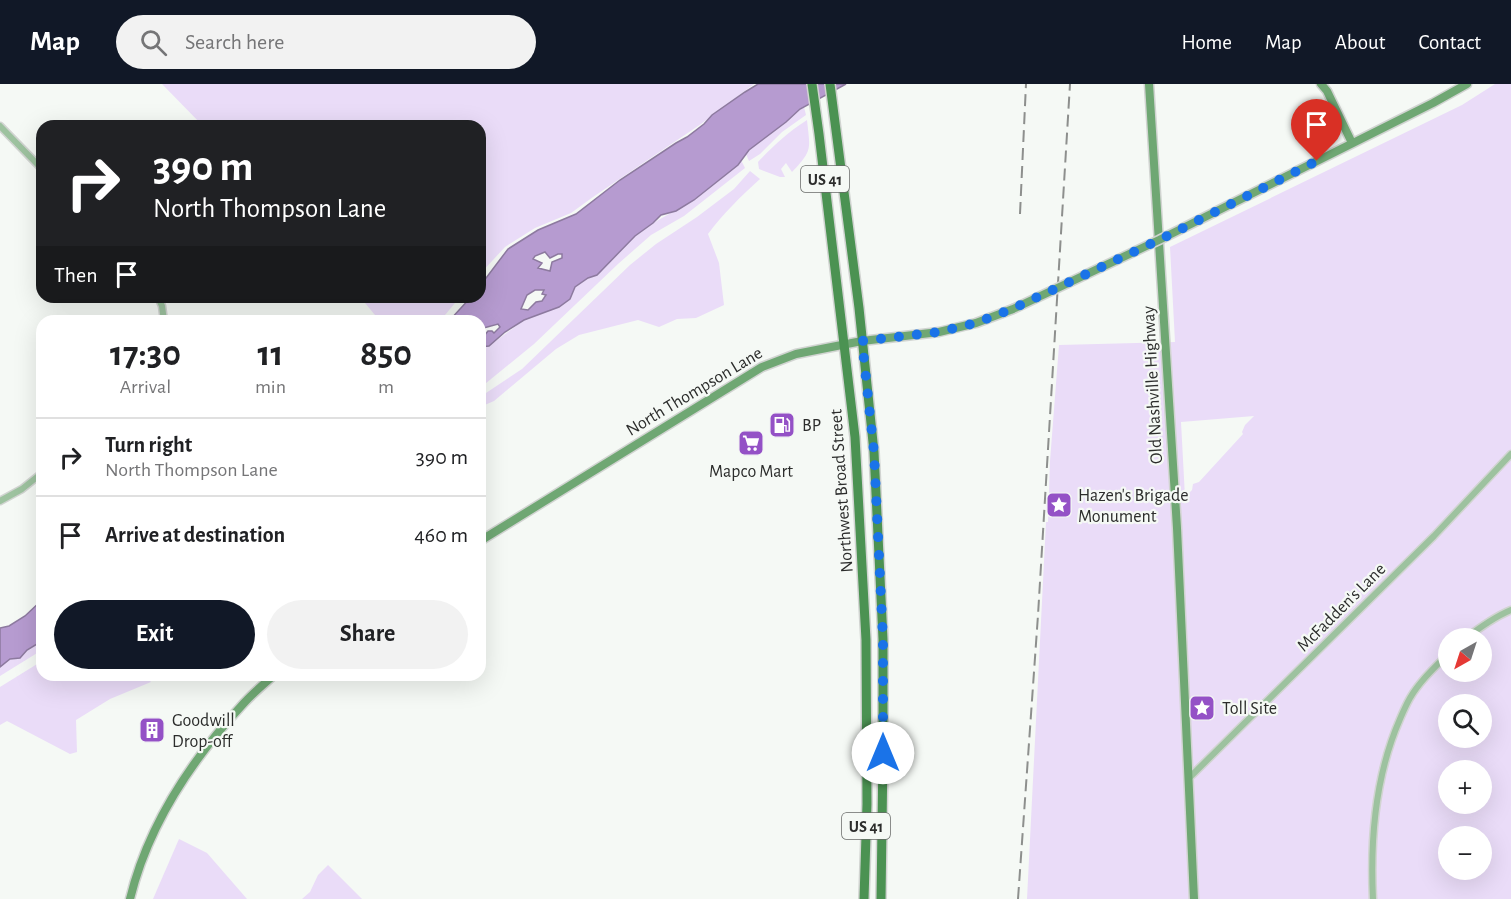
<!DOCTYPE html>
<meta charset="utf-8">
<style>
body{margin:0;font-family:"Alegreya Sans",sans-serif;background:#f2f2f2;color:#202124;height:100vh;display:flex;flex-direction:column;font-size:22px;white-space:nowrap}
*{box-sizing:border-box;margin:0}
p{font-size:20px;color:#757577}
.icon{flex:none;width:33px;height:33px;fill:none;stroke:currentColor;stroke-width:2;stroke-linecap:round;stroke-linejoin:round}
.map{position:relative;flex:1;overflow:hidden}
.drawer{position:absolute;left:36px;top:231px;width:450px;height:366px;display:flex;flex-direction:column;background:#fff;border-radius:18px;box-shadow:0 6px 24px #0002}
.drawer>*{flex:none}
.banner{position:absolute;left:36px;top:36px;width:450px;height:183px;border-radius:18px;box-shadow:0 6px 24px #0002;background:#202124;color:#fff;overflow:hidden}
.needle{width:39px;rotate:219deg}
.buttons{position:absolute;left:1438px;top:544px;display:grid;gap:12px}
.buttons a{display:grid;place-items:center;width:54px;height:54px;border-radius:50%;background:#fff;box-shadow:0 6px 24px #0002;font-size:30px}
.pin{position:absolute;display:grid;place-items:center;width:51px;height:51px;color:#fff;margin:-62px -26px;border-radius:50% 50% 50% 0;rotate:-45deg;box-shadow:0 0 6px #0007}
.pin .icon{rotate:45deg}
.me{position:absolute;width:66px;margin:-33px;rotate:0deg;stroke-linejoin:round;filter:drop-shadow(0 0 4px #0008)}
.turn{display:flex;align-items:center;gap:21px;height:126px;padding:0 18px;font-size:27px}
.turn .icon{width:78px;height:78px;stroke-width:2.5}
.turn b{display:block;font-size:42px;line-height:51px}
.then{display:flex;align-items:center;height:57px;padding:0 18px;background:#0003;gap:12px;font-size:22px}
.eta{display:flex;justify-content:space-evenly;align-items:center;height:102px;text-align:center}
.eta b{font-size:36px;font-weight:700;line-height:42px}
.cta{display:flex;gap:12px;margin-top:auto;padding:12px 18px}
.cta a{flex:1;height:69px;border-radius:36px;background:#111827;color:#fff;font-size:24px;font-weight:700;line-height:69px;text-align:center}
.cta a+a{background:#f2f2f2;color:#202124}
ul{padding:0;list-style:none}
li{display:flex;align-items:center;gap:18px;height:78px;padding:0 18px;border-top:2px solid #e0e0e0}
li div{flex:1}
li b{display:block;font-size:22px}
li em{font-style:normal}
header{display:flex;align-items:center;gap:36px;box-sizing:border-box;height:84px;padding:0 30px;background:#111827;color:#fff}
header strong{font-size:28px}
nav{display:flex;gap:33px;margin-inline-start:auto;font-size:21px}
.search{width:420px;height:54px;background:#f2f2f2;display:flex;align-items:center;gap:15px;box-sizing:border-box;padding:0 21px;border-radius:33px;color:#757577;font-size:22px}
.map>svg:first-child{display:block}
.green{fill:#eadcf8;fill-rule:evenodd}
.water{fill:#b69bd0;stroke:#8d7a9f;stroke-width:1.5;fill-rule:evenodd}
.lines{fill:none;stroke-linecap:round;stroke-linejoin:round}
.street-casing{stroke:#d1d4d1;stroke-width:9}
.secondary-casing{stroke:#d1d4d1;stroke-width:11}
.primary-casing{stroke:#d1d4d1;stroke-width:12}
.street{stroke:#9dc29f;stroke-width:6}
.secondary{stroke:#6fa773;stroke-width:8}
.primary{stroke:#4b9252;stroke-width:9}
.rail{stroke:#8d8f8d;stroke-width:2;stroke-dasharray:12 6;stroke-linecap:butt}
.secondary-bridge-casing{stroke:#d1d4d1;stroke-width:11;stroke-linecap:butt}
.secondary-bridge{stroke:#6fa773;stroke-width:8}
.route{stroke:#1a73e8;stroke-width:10;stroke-dasharray:0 18}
.labels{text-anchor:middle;stroke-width:4.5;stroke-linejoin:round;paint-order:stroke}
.shield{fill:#f5f9f5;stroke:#686a68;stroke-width:1.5}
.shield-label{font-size:16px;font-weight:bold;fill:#2c2d2c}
.street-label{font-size:18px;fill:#2c2d2c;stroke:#f5f9f5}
.poi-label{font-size:18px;fill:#2c2d2c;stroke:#f5f9f5;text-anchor:start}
</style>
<header>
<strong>Map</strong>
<div class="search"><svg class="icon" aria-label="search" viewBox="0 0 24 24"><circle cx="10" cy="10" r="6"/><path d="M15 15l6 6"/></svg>Search here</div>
<nav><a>Home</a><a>Map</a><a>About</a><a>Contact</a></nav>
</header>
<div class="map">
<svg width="1511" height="815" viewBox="0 0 1511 815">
<rect width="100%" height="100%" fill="#f5f9f5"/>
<!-- green -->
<g class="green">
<polygon points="162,0 754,0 701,40 593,113 571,129 535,144 505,163 480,190 480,42 203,42"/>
<path d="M1495 0H1511V815H1027L1046 438H1048L1050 377 1059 261 1175 258 1170 163 1462 21ZM1254 332 1245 341 1242 348 1243 350 1199 398 1193 400 1192 406 1185 413 1181 338ZM1449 555H1482V588H1449ZM1449 621H1482V654H1449ZM1449 687H1482V720H1449ZM1449 753H1482V786H1449Z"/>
<polygon points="804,23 806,31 782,48 760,70 749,77 746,70 749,66 786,38 800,25"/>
<path d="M807 36C810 65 813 66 792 88L786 79 781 85 785 93H780L759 85 758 78C773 62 788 48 807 36Z"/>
<polygon points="741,76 745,84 684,132 651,151 618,180 534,260 480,304 480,263 489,262 524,236 559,223 570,215 575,203 588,194 597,191 635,152 653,139 694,116 738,81"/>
<path d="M750 87 760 95C741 112 723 130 708 150L719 179 724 221 696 234 677 235 659 243 638 236 579 251 556 265 494 317 480 323V313L522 285 630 181 656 160 697 133 734 105Z"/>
<polygon points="360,213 460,213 440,237 380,237"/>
<polygon points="42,557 42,566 0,592 0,583 10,575 20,574 27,566"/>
<polygon points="42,577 42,591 145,591 151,598 110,615 76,636 77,668 70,670 7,637 0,641 0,603"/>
<polygon points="179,755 207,769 247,815 153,815"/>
<polygon points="328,781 362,815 302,815 310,808 318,791"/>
</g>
<!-- water -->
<g class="water">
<path d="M758 0H846L800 25 786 38 749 66 738 81 694 116 676 127 661 131 653 139 635 152 597 191 588 194 575 203 570 215 559 223 524 236 505 248 489 262 480 263V253L484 252 488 247H492L494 249 500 243 498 240 480 245V237H449L471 213H480V202L508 165 538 146 576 130 620 96 676 59 687 53 704 40 712 31 745 8ZM545 168 550 174 558 170H562V174L552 178 550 187 538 184 542 179 533 175 535 172ZM535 206H544L542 210 546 211 542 217 536 218 528 226 521 225 527 211Z"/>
<polygon points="42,516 42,557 27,566 20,574 10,575 0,583 0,544 9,542 25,532"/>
</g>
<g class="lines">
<!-- street casing -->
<g class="street-casing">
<g id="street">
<polyline points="0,42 42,85"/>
<polyline points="158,213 162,222 164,237"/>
<polyline points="0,417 22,405 42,389"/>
<path d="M1465 555C1479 544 1494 533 1511 526"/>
<polyline points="1189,694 1434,452 1511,370"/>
<path d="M1373 815C1370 754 1375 692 1400 635 1403 628 1406 621 1410 614 1420 597 1435 583 1449 569"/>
</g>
</g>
<!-- secondary casing -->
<g class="secondary-casing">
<g id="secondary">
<polyline points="1149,0 1177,444 1194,815"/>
<polyline points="1321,0 1327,7 1352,59"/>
<polyline points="1199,136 1433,19 1467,0"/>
<polyline points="480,457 762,283 796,270 862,257 939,248 976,239 1013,225"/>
<path d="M130 815C148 741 193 674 244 619 253 609 264 600 274 591"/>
</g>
</g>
<!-- primary casing -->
<g class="primary-casing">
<g id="primary">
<polyline points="812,0 819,50 855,353 866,556 867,720 864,815"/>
<polyline points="830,0 859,224 874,368 883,555 883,669 881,815"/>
</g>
</g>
<!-- street -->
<use href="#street" class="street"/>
<!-- secondary -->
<use href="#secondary" class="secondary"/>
<!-- primary -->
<use href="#primary" class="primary"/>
<!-- rail -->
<g class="rail">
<polyline points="1020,130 1026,0"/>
<polyline points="1018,815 1038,531 1070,0"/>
</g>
<!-- secondary-bridge casing -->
<g class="secondary-bridge-casing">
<polyline id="secondary-bridge" points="1013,225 1159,156 1199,136"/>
</g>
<!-- secondary-bridge -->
<use href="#secondary-bridge" class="secondary-bridge"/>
</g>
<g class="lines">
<!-- route -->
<polyline class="route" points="883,669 883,555 874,368 862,257 939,248 976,239 1012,225 1159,156 1317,77"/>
</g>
<!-- icons -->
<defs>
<g id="fuel-square" transform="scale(1.35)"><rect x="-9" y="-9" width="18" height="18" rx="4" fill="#9451c6" stroke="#f5f9f5"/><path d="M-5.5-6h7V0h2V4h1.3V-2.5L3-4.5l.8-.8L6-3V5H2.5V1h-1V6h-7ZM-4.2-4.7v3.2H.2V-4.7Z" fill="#fff"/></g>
<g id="supermarket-square" transform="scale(1.35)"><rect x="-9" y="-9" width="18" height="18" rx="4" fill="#9451c6" stroke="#f5f9f5"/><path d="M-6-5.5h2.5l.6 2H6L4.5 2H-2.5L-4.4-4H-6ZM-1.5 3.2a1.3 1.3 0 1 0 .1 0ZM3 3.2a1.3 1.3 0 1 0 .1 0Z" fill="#fff"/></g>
<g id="sight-square" transform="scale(1.35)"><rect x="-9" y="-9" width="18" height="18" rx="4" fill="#9451c6" stroke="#f5f9f5"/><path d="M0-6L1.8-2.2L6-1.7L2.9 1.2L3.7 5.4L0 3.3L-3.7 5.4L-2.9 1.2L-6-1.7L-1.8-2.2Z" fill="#fff"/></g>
<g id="building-square" transform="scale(1.35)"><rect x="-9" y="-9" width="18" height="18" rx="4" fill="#9451c6" stroke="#f5f9f5"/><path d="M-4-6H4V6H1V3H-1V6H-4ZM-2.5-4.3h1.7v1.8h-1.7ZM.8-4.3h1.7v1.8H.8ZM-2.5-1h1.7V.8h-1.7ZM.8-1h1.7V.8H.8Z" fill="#fff"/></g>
</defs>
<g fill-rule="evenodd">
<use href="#fuel-square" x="782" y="341"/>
<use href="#supermarket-square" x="751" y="359"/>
<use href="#sight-square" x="1059" y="421"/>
<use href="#sight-square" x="1202" y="624"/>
<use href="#building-square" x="152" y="646"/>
</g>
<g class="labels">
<!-- shield labels -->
<g class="shield">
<rect x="801" y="82" width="48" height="26" rx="4.5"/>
<rect x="842" y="729" width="48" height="26" rx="4.5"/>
</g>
<g class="shield-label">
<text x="825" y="101">US 41</text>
<text x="866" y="748">US 41</text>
</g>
<!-- street labels -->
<g class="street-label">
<text transform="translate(1152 301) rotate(-93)" y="6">Old Nashville Highway</text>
<text transform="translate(694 307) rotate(-31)" y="6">North Thompson Lane</text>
<text transform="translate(841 407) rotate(-94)" y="6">Northwest Broad Street</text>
<text transform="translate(1341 523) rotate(-45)" y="6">McFadden's Lane</text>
</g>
<!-- poi labels -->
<g class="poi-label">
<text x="802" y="347">BP</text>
<text x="751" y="393" text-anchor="middle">Mapco Mart</text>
<text x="1078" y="417">Hazen's Brigade<tspan x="1078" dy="21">Monument</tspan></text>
<text x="1222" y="630">Toll Site</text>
<text x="172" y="642">Goodwill<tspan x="172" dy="21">Drop-off</tspan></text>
</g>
</g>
</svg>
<div class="buttons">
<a><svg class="needle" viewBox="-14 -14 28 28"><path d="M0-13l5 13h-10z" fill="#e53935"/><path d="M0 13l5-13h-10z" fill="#757577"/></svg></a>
<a><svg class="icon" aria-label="search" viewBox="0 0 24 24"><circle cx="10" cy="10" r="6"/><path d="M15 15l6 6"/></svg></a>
<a>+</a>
<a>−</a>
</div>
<div class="pin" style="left:1317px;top:77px;background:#d93025"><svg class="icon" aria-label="arrive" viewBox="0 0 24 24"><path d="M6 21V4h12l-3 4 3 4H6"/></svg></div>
<svg class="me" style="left:883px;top:669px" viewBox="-20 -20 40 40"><circle r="19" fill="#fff"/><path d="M0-13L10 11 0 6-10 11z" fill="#1a73e8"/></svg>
<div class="banner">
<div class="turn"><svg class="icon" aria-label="right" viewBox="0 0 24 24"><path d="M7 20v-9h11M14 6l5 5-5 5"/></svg><div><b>390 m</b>North Thompson Lane</div></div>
<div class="then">Then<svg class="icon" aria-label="arrive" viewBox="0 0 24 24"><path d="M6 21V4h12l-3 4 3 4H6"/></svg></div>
</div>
<section class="drawer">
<div class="eta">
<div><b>17:30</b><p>Arrival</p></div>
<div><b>11</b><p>min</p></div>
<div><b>850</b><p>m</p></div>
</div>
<ul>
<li><svg class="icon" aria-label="right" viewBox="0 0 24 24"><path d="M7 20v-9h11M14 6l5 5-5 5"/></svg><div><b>Turn right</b><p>North Thompson Lane</p></div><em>390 m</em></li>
<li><svg class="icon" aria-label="arrive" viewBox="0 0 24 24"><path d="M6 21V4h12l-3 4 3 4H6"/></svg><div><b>Arrive at destination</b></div><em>460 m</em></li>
</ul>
<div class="cta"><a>Exit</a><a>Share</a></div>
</section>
</div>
